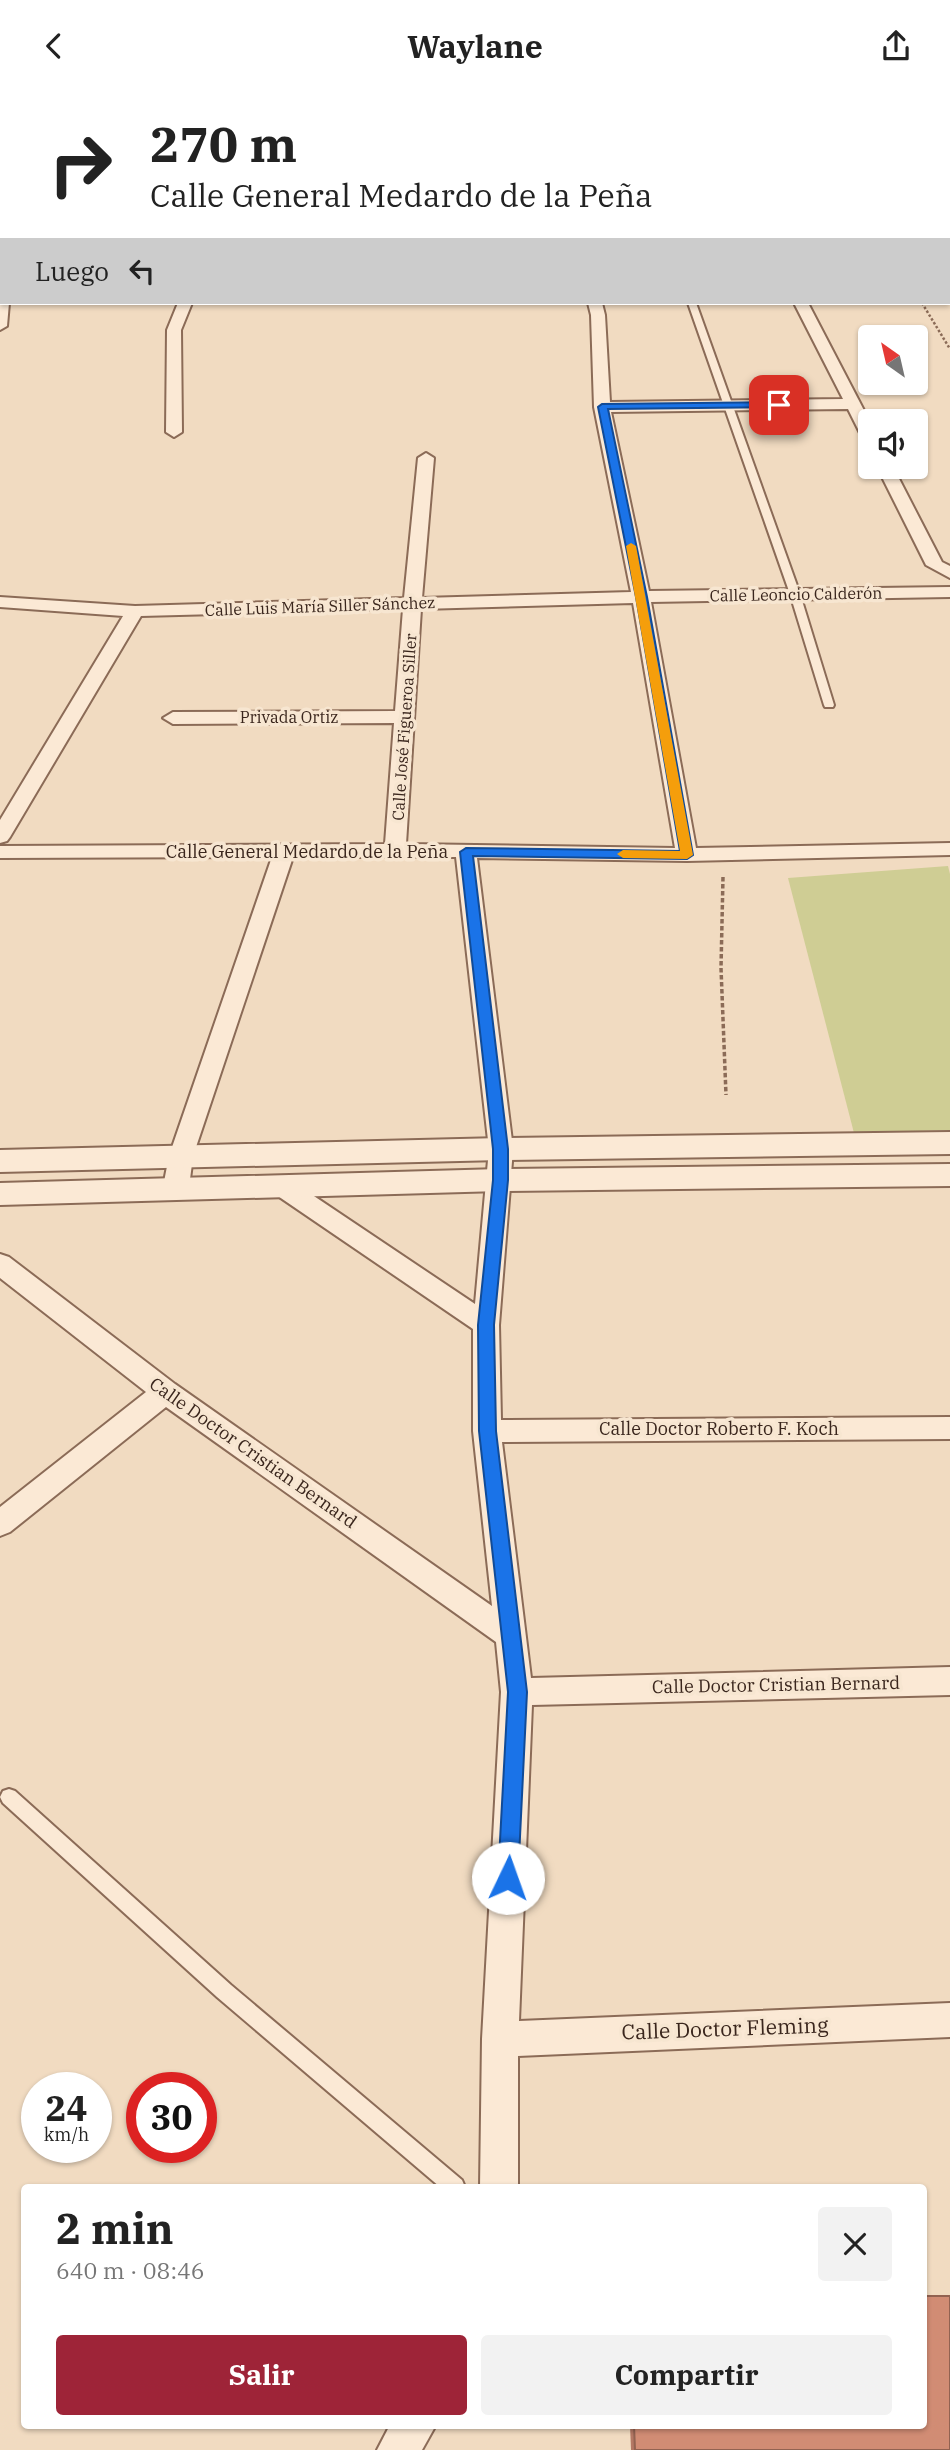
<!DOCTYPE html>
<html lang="es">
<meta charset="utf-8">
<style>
body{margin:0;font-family:"IBM Plex Serif",serif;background:#f2f2f2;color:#222;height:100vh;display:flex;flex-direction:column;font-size:26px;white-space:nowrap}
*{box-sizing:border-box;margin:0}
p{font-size:23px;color:#767676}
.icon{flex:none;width:38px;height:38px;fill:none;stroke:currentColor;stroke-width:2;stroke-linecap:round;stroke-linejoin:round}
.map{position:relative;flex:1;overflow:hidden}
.sheet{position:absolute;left:21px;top:2093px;width:906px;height:245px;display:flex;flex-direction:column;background:#fff;border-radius:7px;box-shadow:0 2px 5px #0004}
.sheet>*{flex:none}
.guide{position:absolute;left:0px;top:0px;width:950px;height:214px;box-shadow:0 2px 5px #0004;background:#fff;color:#222;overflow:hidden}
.needle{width:46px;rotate:326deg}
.tools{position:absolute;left:858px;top:234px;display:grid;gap:14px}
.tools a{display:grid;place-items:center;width:70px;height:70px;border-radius:7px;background:#fff;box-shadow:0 2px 5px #0004;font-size:35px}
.speed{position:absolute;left:21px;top:1981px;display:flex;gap:14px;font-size:35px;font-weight:700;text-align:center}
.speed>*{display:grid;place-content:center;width:91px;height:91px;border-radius:50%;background:#fff;box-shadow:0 2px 5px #0004;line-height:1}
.speed small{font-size:18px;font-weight:400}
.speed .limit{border:10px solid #d22;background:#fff;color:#111}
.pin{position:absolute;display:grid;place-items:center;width:60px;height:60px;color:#fff;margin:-30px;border-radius:14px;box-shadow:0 4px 10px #0006}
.me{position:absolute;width:77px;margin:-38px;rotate:3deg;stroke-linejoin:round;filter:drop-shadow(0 0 5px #0008)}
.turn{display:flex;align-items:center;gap:24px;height:147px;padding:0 35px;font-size:32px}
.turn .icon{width:91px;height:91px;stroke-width:2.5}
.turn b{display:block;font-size:49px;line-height:60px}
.then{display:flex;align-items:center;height:66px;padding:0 35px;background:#0003;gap:14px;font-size:26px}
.round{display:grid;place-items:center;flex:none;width:74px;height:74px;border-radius:7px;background:#f2f2f2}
.head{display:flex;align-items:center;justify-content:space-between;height:119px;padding:0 35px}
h1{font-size:42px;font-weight:800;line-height:52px}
.action{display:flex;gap:14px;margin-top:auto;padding:14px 35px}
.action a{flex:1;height:80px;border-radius:7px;background:#9e2438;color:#fff;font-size:28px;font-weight:800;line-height:80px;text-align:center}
.action a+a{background:#f2f2f2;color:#222}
header{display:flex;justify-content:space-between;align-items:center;height:91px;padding:0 35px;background:#fff;font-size:32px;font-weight:800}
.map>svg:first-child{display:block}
.green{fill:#cfcd94}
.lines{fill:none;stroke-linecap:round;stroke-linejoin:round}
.service-casing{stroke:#8b6b57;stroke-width:4}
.minor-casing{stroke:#8b6b57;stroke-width:4}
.tertiary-casing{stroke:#8b6b57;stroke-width:4}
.path-far1{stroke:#8b6b57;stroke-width:2.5;stroke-dasharray:2.5 2;stroke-linecap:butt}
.path{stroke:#8b6b57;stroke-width:3.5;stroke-dasharray:4.5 2.5;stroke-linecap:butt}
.service{fill:#fbe9d5;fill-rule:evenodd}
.minor{fill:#fbe9d5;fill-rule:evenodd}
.tertiary{fill:#fbe9d5;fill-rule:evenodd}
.wall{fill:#b47864}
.building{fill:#d18c74;stroke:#926251;stroke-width:2}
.route{fill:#1a73e8;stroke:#114b97;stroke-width:2}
.slow{fill:#f59e0b}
.labels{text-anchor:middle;stroke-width:7;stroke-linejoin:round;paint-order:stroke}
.far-street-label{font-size:16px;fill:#3a261d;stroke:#f7e6d1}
.street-label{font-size:18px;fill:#3a261d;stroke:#f7e6d1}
.near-street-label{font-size:21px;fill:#3a261d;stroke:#f7e6d1}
</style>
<header><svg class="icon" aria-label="back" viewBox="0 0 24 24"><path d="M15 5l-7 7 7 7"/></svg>Waylane<svg class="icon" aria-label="share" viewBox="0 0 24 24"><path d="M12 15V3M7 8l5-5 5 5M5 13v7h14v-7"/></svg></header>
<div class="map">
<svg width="950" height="2359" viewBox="0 0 950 2359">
<rect width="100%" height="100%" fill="#f1dbc1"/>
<!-- green -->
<polygon class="green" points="948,775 950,783 950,1039 854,1042 788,787"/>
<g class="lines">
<!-- service casing -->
<g class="service-casing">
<g id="service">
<polygon points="688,212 696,212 800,503 834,614 833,616 825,616 824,614 790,503"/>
<polygon points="9,1698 15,1700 231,1894 462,2089 465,2096 440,2096 217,1906 3,1712 0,1706 3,1700"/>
</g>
</g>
<!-- minor casing -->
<g class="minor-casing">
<g id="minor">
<rect x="266" y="0" width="12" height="2"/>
<rect x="417" y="0" width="12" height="2"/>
<polygon points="782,0 794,0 781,2"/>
<rect x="0" y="10" width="2" height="8"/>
<polygon points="950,72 950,80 948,81 948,73"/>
<rect x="0" y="154" width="2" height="8"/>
<polygon points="0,207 2,212 9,212 7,235 0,239"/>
<polygon points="178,212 192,212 181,239 182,341 174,346 166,341 167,239"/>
<path d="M588 212H602L605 224 610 311 843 308 794 212H808L870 331V351L862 346 848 318 611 321 649 500 950 496V506L651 511 696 757 950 752V764L687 770 477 767 513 1058 499 1234 501 1329 950 1326V1348L502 1351 531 1587 950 1576V1604L532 1614 519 1930 950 1912V1946L518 1965V2096H480L482 1948 501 1601 496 1551 166 1316 10 1441 0 1445V1416L146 1301 0 1187V1163L9 1166 175 1293 492 1515 473 1340V1238L272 1101 268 1095 272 1089 281 1086 290 1089 475 1213 489 1058 456 766H293L193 1065 189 1096 185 1102 176 1105 167 1102 163 1096 169 1065 272 766 0 767V755L385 753 394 632 173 633 163 627 173 621 395 620 403 518 141 525 10 746 7 750 0 752V729L123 525 0 516V506L135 515 404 507 418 367 426 362 434 367 422 507 631 501 594 316 591 224ZM633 512 675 757 406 753 421 518Z"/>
<polygon points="877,376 893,376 942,471 950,475 950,487 926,474"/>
<polygon points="390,2334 436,2334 422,2359 377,2359"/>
</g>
</g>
<!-- tertiary casing -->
<g class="tertiary-casing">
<g id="tertiary">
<rect x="0" y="76" width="2" height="10"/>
<rect x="948" y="131" width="2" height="10"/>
<polygon points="950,1041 950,1063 501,1069 0,1081 0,1059 501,1047"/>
<polygon points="950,1073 950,1095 500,1100 0,1114 0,1092 500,1078"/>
</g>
</g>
<!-- path-far1 -->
<polyline class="path-far1" points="922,212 950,258"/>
<!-- path -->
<polyline class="path" points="723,786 721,877 726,1004"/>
<!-- service -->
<use href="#service" class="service"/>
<!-- minor -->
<use href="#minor" class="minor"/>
<!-- tertiary -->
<use href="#tertiary" class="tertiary"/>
</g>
<!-- wall -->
<polygon class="wall" points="630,2334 924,2334 950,2359 631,2359"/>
<!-- building -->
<polygon class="building" points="924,2205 950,2205 950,2359 635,2359 634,2334 924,2334"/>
<!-- route -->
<polygon class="route" points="779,311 783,312 783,316 608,318 647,506 693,764 687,768 473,765 508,1058 508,1089 494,1234 496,1340 527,1601 518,1787 515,1794 508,1797 501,1794 498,1787 508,1601 479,1340 478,1234 493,1089 493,1058 460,761 466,757 680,760 636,506 598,316 602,313"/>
<!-- slow -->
<polygon class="slow" points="631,452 636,455 693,764 687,768 623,767 617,763 623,759 680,760 626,455"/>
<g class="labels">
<!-- far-street labels -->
<g class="far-street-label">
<text transform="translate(796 503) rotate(-1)" y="6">Calle Leoncio Calderón</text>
<text transform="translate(320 515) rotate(-2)" y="6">Calle Luis María Siller Sánchez</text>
<text x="289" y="632">Privada Ortiz</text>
<text transform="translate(404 636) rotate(-86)" y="6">Calle José Figueroa Siller</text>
</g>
<!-- street labels -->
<g class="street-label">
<text x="307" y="767">Calle General Medardo de la Peña</text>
<text x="719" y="1344">Calle Doctor Roberto F. Koch</text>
<text transform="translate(253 1362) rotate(35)" y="6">Calle Doctor Cristian Bernard</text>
<text transform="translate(776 1594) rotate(-1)" y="6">Calle Doctor Cristian Bernard</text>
</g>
<!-- near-street labels -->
<g class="near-street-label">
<text transform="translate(725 1938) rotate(-2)" y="7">Calle Doctor Fleming</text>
</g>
</g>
</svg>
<div class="tools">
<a><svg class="needle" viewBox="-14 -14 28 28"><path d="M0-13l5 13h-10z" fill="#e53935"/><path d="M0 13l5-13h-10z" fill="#767676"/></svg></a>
<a><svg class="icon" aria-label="sound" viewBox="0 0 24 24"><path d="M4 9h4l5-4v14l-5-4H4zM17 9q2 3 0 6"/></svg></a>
</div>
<div class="speed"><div>24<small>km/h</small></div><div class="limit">30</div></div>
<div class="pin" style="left:779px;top:314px;background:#d93025"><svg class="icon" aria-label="arrive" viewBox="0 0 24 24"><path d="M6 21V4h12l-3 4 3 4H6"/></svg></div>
<svg class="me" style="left:508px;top:1787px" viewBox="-20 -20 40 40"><circle r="19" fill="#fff"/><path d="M0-13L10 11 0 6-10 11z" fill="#1a73e8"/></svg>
<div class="guide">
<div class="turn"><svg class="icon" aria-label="right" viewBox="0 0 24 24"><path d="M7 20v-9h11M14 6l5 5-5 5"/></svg><div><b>270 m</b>Calle General Medardo de la Peña</div></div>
<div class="then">Luego<svg class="icon" aria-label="left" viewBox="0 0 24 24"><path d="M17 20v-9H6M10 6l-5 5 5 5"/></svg></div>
</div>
<section class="sheet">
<div class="head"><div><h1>2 min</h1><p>640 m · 08:46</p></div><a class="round"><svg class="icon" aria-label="close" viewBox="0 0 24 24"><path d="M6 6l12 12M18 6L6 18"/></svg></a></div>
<div class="action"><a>Salir</a><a>Compartir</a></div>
</section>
</div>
